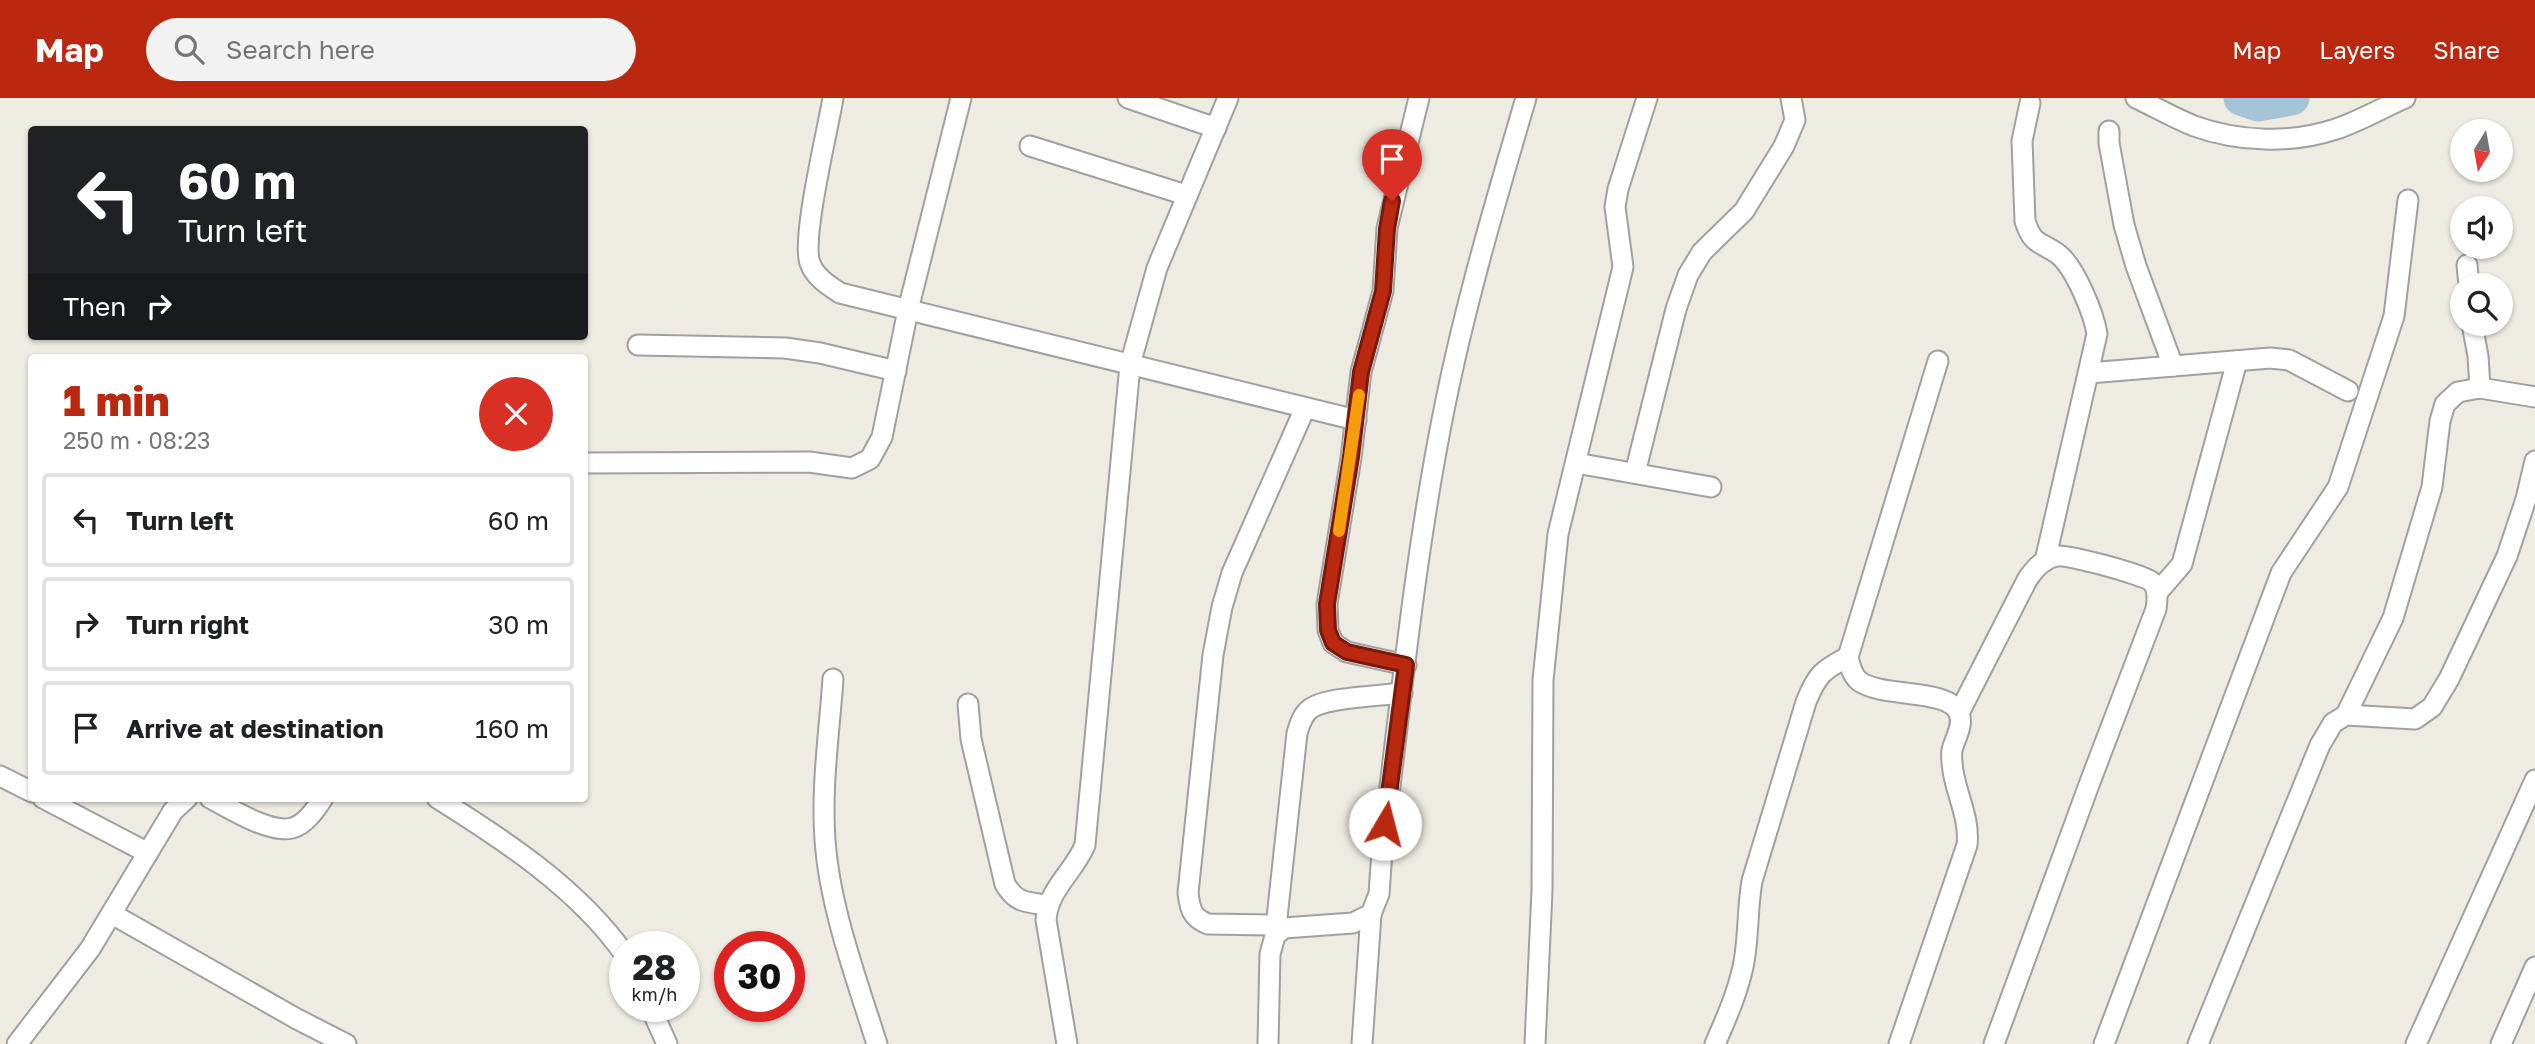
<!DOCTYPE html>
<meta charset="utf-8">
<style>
body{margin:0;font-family:"Golos Text",sans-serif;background:#f2f2f2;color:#202124;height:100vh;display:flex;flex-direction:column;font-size:26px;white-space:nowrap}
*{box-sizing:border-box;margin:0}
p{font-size:23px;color:#757577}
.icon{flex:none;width:38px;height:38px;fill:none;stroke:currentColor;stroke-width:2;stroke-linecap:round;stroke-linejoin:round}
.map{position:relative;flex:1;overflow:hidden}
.details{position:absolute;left:28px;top:256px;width:560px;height:448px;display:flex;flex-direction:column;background:#fff;border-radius:7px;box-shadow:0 2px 5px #0004}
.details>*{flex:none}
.top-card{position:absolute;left:28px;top:28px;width:560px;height:214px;border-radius:7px;box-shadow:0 2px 5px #0004;background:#202124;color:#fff;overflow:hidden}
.needle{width:46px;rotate:191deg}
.tools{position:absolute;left:2450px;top:21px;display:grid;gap:14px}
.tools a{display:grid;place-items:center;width:63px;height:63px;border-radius:50%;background:#fff;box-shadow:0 2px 5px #0004;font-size:35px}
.speed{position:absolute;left:609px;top:833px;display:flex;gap:14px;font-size:35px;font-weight:700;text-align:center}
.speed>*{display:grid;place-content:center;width:91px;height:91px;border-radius:50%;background:#fff;box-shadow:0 2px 5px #0004;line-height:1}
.speed small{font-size:18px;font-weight:400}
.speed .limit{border:10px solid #d22;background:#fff;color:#111}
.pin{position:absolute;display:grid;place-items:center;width:60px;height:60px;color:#fff;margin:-72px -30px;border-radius:50% 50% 50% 0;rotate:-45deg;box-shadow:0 0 7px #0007}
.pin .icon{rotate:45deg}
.me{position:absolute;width:77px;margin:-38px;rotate:8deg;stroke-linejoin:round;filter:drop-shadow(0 0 5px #0008)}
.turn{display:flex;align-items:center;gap:24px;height:147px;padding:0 35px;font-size:32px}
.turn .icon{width:91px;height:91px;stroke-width:2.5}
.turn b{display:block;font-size:49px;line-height:60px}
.then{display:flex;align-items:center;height:66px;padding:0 35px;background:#0003;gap:14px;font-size:26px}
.round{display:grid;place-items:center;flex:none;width:74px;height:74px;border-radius:37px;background:#f2f2f2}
.overview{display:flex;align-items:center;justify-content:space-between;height:119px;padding:0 35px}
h1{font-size:42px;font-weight:800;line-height:52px;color:#b9280f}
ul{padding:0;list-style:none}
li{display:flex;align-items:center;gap:21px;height:94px;margin:0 14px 10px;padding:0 21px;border:4px solid #e0e0e0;border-radius:7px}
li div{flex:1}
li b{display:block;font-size:26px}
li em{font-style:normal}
header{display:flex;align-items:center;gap:42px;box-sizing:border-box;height:98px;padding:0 35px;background:#b9280f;color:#fff}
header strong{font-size:33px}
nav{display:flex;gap:38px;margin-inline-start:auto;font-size:24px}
.search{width:490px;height:63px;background:#f2f2f2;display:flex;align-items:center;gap:18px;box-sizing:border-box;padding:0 24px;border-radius:38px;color:#757577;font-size:26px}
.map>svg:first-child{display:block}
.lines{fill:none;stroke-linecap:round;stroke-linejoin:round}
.river{stroke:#a5c5d7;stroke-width:35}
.minor-casing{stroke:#a0a0a0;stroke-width:23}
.minor{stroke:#fff;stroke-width:19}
.route-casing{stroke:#781a0a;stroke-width:18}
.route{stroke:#b9280f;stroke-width:12}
.slow{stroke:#f59e0b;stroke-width:12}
</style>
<header>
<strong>Map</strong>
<div class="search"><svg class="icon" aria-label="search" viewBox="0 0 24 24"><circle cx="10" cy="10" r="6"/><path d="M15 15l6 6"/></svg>Search here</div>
<nav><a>Map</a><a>Layers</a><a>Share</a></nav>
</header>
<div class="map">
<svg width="2535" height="946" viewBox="0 0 2535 946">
<rect width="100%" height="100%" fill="#edebe2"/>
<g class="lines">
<!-- river -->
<polyline class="river" points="2241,0 2258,6 2292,0"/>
<!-- minor casing -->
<g class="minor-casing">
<g id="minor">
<path d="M833 0C828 31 801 141 810 165 815 179 828 187 840 195L1356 322"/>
<polyline points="1128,0 1216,30"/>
<path d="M2136 0C2155 9 2174 20 2194 28 2239 44 2291 46 2336 31 2360 23 2382 10 2405 0"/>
<path d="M2030 5 2022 43 2025 123C2033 148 2040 143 2058 156 2075 169 2094 216 2097 236L2045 463"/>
<polyline points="2109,33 2109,45 2124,127 2136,168 2173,268"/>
<polyline points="1030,48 1186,97"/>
<polyline points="2467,167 2469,187"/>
<polyline points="2472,226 2478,258 2480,290"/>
<polyline points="638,247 785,250 820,255 896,273"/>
<polyline points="2089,275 2270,260 2289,262 2348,293"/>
<polyline points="584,365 809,364 852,370 870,361 882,339 908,212 961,0"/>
<polyline points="1576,365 1711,389"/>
<polyline points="1635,375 1676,211 1688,177 1702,154 1744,113 1784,48 1795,22 1791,0"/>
<polyline points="2157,495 2182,466 2237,263"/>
<polyline points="1406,567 1347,554 1333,545 1328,532 1327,506 1351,360 1361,274 1383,193 1387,130 1419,0"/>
<path d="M833 581C829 638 820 696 826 753 832 815 858 886 877 946"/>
<path d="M968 606 971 641 1005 786C1016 805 1026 804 1047 807"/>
<path d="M1959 615 2027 482C2034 471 2044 460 2057 458 2067 456 2145 477 2152 484 2159 492 2157 502 2156 511L2090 684 1994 946"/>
<polyline points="2346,617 2393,520 2432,389 2440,323 2445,306 2458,294 2480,290 2535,299"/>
<polyline points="0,678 32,694"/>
<polyline points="43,700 148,755"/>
<path d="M210 700C229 710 270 736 292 730 305 727 316 711 323 700"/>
<path d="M437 700C504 742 579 791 625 857"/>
<polyline points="112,816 297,921 346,946"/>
<path d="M1276 827 1208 826C1192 820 1190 811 1188 795L1213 557 1222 509 1232 475 1305 310"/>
<path d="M1275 838 1297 635C1300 626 1302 617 1310 611 1325 599 1381 598 1402 595"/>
<polyline points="650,908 667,946"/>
<polyline points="17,946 90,851 173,713 187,700"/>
<path d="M1067 946 1046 822C1048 791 1074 774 1085 747L1130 267 1157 170 1228 0"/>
<path d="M1268 946 1270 856 1275 838 1284 830 1353 825 1371 816 1379 796 1382 753C1401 604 1415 454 1445 307 1466 203 1496 102 1526 0"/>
<polyline points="1362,946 1371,816"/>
<polyline points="1535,946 1542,793 1543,582 1558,436 1623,169 1615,109 1618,91 1647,0"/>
<path d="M1715 946C1726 921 1737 896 1743 869 1749 841 1747 811 1752 783L1806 604C1817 577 1822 572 1848 559"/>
<path d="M1899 946 1967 747C1970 721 1957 698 1953 673 1952 666 1951 658 1952 652 1955 640 1964 627 1959 615 1949 590 1881 600 1859 583 1852 577 1850 568 1848 559L1938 263"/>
<polyline points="2104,946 2281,475 2338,389 2394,218 2408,102"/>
<polyline points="2198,946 2320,647 2333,625 2346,617 2415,621 2432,609 2449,581 2507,458 2526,401 2535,363"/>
<polyline points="2416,946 2535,682"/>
<polyline points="2501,946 2535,869"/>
</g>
</g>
<!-- minor -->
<use href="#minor" class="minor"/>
</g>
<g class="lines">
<!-- route casing -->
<g class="route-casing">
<polyline id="route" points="1385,726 1406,567 1347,554 1333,545 1328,532 1327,506 1351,359 1361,274 1383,193 1387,131 1392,103"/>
</g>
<!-- route -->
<use href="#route" class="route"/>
<!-- slow -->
<polyline class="slow" points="1339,433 1359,297"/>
</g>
</svg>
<div class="tools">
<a><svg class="needle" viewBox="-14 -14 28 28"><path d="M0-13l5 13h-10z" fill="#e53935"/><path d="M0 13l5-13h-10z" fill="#757577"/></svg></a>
<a><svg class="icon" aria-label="sound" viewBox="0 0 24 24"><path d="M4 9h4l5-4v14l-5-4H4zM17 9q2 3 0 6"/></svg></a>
<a><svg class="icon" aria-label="search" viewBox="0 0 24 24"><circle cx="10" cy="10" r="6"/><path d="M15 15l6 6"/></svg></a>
</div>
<div class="speed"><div>28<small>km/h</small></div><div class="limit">30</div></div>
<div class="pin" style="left:1392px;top:103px;background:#d93025"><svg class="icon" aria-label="arrive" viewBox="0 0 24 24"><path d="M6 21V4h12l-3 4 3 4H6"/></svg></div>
<svg class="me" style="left:1385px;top:726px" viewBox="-20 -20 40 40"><circle r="19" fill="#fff"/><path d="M0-13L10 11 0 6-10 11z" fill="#b9280f"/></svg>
<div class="top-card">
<div class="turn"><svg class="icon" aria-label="left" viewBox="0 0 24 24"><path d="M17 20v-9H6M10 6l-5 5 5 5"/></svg><div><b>60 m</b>Turn left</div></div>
<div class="then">Then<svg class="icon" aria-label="right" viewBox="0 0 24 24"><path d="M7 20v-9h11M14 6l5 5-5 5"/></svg></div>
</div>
<section class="details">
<div class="overview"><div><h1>1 min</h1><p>250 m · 08:23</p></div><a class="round" style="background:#d93025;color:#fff"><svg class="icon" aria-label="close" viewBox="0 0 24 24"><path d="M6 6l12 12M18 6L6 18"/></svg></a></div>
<ul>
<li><svg class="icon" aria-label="left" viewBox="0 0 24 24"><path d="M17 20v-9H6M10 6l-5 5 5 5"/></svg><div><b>Turn left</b></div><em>60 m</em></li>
<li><svg class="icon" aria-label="right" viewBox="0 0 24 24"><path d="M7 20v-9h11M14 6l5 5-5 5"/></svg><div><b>Turn right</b></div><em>30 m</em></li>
<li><svg class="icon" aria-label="arrive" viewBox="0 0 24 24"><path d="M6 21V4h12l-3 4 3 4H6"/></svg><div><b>Arrive at destination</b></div><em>160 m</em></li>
</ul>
</section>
</div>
